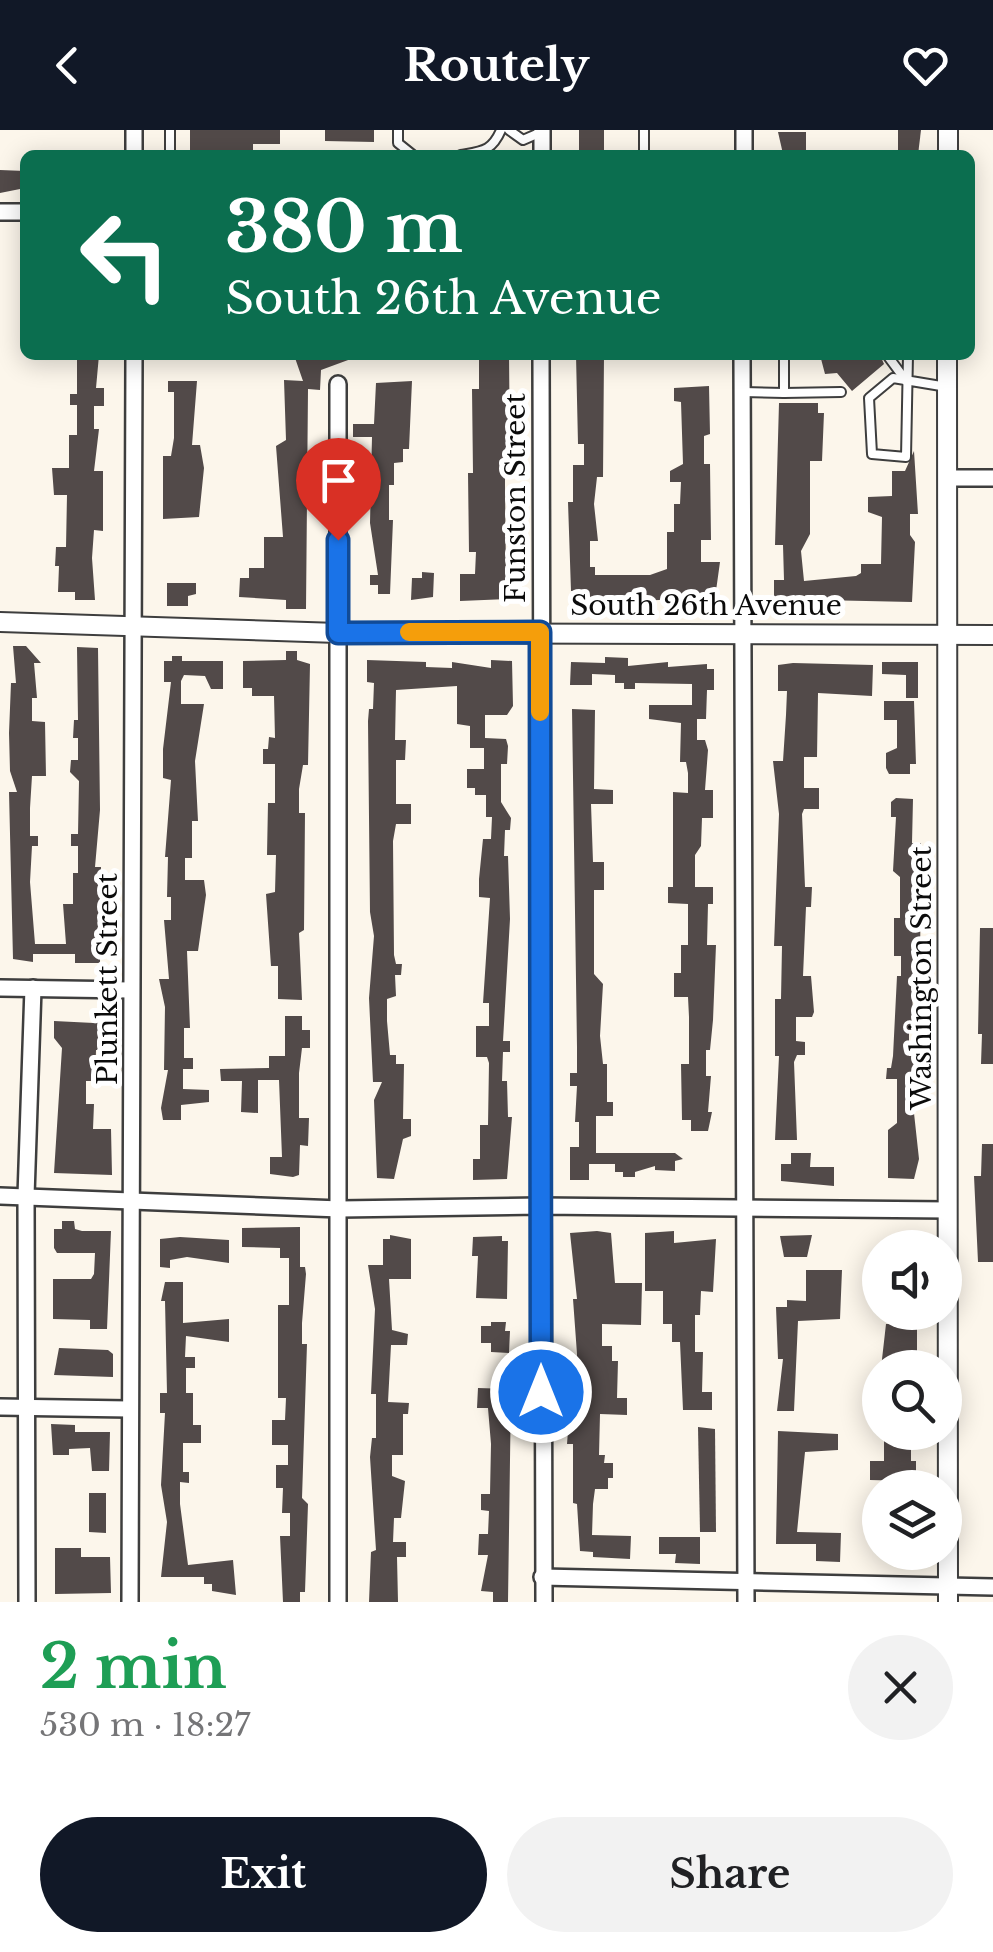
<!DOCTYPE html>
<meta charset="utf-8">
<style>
body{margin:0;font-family:"Libre Baskerville",serif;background:#f2f2f2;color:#202124;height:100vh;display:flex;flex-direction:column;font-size:38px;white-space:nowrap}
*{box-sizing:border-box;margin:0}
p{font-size:32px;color:#757577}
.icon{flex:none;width:55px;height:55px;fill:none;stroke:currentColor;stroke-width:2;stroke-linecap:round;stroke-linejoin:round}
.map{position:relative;height:1472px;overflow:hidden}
.panel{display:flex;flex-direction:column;background:#fff;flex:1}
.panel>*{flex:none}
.banner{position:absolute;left:20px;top:20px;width:955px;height:210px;border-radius:15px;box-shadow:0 5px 25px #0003;background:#0b6e4f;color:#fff;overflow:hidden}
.buttons{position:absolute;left:862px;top:1100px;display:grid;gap:20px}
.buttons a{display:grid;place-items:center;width:100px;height:100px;border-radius:50%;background:#fff;box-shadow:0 5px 25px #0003;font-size:50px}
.pin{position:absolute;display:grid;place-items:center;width:85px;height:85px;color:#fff;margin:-102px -42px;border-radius:50% 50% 50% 0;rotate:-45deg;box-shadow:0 0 10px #0007}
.pin .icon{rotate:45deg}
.me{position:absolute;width:110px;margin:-55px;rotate:0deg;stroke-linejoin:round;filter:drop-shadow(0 0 8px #0008)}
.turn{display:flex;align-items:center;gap:35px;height:210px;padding:0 40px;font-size:45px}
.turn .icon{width:130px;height:130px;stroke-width:2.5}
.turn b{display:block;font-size:70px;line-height:85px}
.round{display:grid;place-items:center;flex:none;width:105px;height:105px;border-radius:52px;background:#f2f2f2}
.summary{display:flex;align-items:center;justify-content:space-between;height:170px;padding:0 40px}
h1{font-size:60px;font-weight:800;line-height:75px;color:#1e9e55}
.cta{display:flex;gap:20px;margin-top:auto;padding:20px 40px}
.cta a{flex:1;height:115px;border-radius:60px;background:#111827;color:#fff;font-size:40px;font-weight:800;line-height:115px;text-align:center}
.cta a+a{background:#f2f2f2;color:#202124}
header{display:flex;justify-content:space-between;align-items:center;height:130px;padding:0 40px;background:#111827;color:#fff;font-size:45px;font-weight:800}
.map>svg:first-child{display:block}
.building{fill:#524a49}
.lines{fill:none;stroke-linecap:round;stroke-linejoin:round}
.service-casing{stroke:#3e3e3e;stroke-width:12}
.minor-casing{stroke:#3e3e3e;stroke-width:20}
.tertiary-casing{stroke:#3e3e3e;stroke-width:22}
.service{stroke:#fff;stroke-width:8}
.minor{stroke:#fff;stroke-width:15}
.tertiary{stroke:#fff;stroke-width:18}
.route-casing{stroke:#114b97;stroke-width:25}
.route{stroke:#1a73e8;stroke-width:18}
.slow{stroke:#f59e0b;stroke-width:18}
.labels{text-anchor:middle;stroke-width:10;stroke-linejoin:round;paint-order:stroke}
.street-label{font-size:28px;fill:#0b0b0b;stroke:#fff}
</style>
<header><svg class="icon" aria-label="back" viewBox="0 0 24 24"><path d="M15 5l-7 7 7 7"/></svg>Routely<svg class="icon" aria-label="heart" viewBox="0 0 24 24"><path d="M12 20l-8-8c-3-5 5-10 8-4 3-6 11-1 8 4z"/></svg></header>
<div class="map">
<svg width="993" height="1472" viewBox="0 0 993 1472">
<rect width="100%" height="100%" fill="#fcf6eb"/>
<!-- building -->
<g class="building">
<polygon points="190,0 280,0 280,14 253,14 253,22 190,22"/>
<polygon points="325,0 374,0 374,12 325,11"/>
<polygon points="579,0 604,0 604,24 579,25"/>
<polygon points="898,0 921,0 918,25 898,25"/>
<polygon points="778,2 806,2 806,24 783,24"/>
<polygon points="0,40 25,41 25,58 0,63"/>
<polygon points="77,225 99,225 96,258 104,258 104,276 94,276 94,299 99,299 94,341 103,341 103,401 94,400 92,428 95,470 75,470 75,462 58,462 59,436 55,436 56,417 66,417 67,365 54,365 52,338 69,338 69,305 77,305 77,275 70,275 70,264 77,264"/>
<polygon points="294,225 359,226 321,240 320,260 308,259 306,479 286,479 286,470 239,467 240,448 249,448 249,438 264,438 264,407 283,407 276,316 286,310 284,250 303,251"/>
<polygon points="479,225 509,225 510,327 505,327 505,355 506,448 512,448 512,458 508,459 508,469 460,471 460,444 475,444 476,422 469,422 468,343 473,343 472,259 479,259"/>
<polygon points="576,225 604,225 603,347 597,347 594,374 598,411 590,411 590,437 595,437 595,445 650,445 667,439 667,402 674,402 674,374 680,374 681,352 670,352 670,341 683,334 681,272 674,271 674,258 709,256 710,304 704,306 704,334 710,334 711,410 701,410 701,432 720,432 715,468 576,473 576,461 571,461 568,372 573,372 573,335 584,335 584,314 578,314"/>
<polygon points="820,225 880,225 884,234 852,261 837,243 825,244"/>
<polygon points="168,251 197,251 192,315 200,315 204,338 199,387 163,389 163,326 171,326 174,308 174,262 168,262"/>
<polygon points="412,251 409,319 403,319 403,332 394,333 394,355 389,355 389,390 393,390 390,464 378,464 378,455 370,455 370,445 378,445 370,393 372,307 353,307 353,294 374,294 376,253"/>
<polygon points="779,273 818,273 818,283 824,283 822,331 810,331 810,404 801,421 804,451 856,446 861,443 861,434 881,434 882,387 868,382 868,367 892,366 892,341 905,341 914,321 918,384 910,384 910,405 915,412 912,472 774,469 774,450 784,450 783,415 775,415"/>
<polygon points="422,442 434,443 433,467 411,470 412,448 422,448"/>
<polygon points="167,453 196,453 196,464 188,466 188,476 167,476"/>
<polygon points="13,516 26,516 41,533 34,533 37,568 32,568 32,591 45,592 46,646 32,646 30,678 30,706 38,706 38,716 32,716 30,752 35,814 66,814 63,774 73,774 73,743 78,743 78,716 71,716 71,704 78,704 79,651 70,642 71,630 78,630 78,608 73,608 74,590 78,590 77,517 98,518 100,680 95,737 101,737 99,810 111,810 111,821 100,821 100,833 75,833 75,824 33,824 33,832 13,829 9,662 17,662 10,641 9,603 11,553 16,553"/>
<polygon points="286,521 297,521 297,530 310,534 308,635 303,635 299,659 299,683 305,683 304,800 299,803 302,870 278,869 278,836 271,836 266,764 275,762 276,725 267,725 268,673 275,673 275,634 263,634 263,619 268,619 269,607 275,608 274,566 252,566 252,558 243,558 243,531 286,530"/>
<polygon points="172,526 182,526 182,531 223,531 223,559 211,559 205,546 184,545 181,551 181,574 204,574 195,631 198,691 192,691 192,728 185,728 185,750 204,750 206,765 198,821 187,821 190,898 184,898 184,928 193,928 193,939 183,939 183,959 209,960 209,972 181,975 181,990 163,990 161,978 168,940 164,940 165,877 159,849 169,849 164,790 171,790 171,767 167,767 168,727 165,727 171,650 163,648 163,619 171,552 164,552 164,531 172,531"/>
<polygon points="605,527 628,528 628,536 668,532 668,537 707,534 707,539 714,539 714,560 707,560 706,589 697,589 697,610 705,610 708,620 705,660 713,660 713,688 702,688 701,716 695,725 695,757 713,757 713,774 708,774 707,815 716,815 713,890 710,920 706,920 706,946 711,946 708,982 712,982 708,1001 691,1001 691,990 682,990 681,934 689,934 689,887 688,867 674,867 674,843 681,843 681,815 688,815 688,774 668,773 668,757 673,757 673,662 688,663 688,643 686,632 680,632 681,593 649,589 649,575 692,575 692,554 635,553 635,559 624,559 624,553 615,553 615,545 592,544 592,555 570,555 571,532 605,533"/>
<polygon points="367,530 426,532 426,537 452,538 452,532 491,538 491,530 512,531 513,576 507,585 485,585 485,608 506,609 508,616 507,634 501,634 501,672 511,688 510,700 505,700 504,726 508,726 510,789 503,911 510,911 510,922 503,922 502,951 507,951 508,987 512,987 507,1049 473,1050 473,1029 480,1029 480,995 488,995 489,933 487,927 476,927 476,896 489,896 489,873 483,873 490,768 479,767 479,749 483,709 491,709 492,687 486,687 486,665 475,665 475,658 467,658 467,639 484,639 484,618 470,618 470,596 457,594 457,556 396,560 395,610 406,610 405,630 396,630 396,674 411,674 411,694 396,694 393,711 394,825 396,834 402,834 401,845 395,845 396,866 387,869 387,891 390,925 396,925 396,934 404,934 403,989 411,989 411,1006 403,1009 394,1049 377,1048 374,970 382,952 373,952 369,868 374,806 370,782 368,591 369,579 373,579 374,553 367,552"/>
<polygon points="882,532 918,532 918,568 906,568 906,545 882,544"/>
<polygon points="793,533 873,535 872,566 818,563 817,627 804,627 804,658 819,658 819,679 804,679 802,684 805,757 812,757 811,777 806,777 803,846 811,846 814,882 812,887 796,887 796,911 805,912 805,925 797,925 794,932 797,1010 775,1010 779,926 775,926 775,869 781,869 782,816 774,816 779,684 773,631 783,631 786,585 787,561 778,561 778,535"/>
<polygon points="884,571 914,571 916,634 910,634 910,644 889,644 886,638 886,623 897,618 897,590 884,590"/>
<polygon points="572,579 595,580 594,659 613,660 613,674 591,674 593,732 604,732 604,760 594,760 594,844 603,854 600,906 603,934 607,934 607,972 613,972 613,986 596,986 596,1023 675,1023 683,1029 675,1031 675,1041 655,1040 655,1036 635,1042 635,1047 623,1047 623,1042 615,1042 615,1034 589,1034 589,1050 570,1050 570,1017 579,1017 579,992 575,992 577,956 570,956 570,943 577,943 577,917"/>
<polygon points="896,668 913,669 912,713 921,713 920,839 917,862 912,862 914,900 909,900 909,926 915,926 918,962 918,974 913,974 919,1029 914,1049 888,1048 888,1000 897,993 897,949 886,949 887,938 891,938 893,926 897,846 901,846 901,826 894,826 894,788 900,788 900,747 893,741 896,687 891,687 891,672"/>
<polygon points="980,798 993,798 993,934 981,934 982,904 978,904"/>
<polygon points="94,884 114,884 113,920 96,920 95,951 86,951 86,974 94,974 93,999 111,999 112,1045 54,1043 62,918 54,908 54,891 94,893"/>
<polygon points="285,886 302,886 302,900 310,900 310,918 302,918 299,943 299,988 309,988 308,1016 300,1015 299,1045 293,1047 270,1044 270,1027 282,1027 279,950 258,950 258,983 241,982 242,951 221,951 220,939 269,938 269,926 285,926"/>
<polygon points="982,1014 993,1014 993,1132 978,1132 974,1046 981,1046"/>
<polygon points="791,1023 811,1023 810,1037 834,1037 834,1056 781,1051 781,1034 791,1034"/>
<polygon points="62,1091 74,1091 75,1099 82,1101 111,1101 107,1199 90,1199 90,1190 53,1189 53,1149 91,1149 94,1144 95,1123 57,1123 54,1118 54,1099 62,1099"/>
<polygon points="300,1097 300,1137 305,1137 306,1144 302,1193 302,1214 307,1214 302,1368 308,1374 305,1462 300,1462 300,1472 283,1472 280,1406 290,1406 290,1383 282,1383 283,1358 276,1358 276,1335 288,1335 288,1315 272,1315 272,1290 285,1290 286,1268 278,1268 278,1175 289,1175 289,1128 280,1128 280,1118 242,1117 242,1098"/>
<polygon points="597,1101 611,1103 615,1153 642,1153 641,1195 602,1194 602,1216 612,1216 612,1231 618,1231 617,1268 627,1268 627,1285 600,1284 599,1325 605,1325 604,1333 613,1333 613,1348 608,1348 608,1359 595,1359 593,1374 592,1405 631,1406 630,1429 593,1427 593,1422 580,1421 577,1374 573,1373 573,1314 567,1314 568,1301 575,1298 577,1224 573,1169 577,1169 570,1103"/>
<polygon points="674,1101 674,1113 716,1109 713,1162 701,1161 700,1185 695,1185 695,1222 703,1222 702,1262 712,1262 712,1280 683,1280 680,1212 672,1212 672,1194 663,1194 663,1161 645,1161 645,1103"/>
<polygon points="390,1105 411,1109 411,1149 389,1149 392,1200 408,1204 407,1215 391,1215 388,1272 409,1273 408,1284 403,1284 403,1325 392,1325 392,1346 405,1351 401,1388 394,1388 393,1412 406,1412 406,1427 397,1427 398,1472 369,1472 371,1422 376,1420 370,1327 372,1308 376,1308 376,1264 371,1264 375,1179 368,1135 383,1135 383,1109 390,1109"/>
<polygon points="812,1105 807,1127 784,1127 780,1106"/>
<polygon points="502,1106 502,1111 508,1111 507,1169 476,1168 478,1126 472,1126 473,1107"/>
<polygon points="180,1107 229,1110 229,1133 187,1127 170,1130 170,1138 160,1137 160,1109"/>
<polygon points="806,1140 842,1140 840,1189 798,1191 794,1281 777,1281 783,1229 778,1229 776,1177 787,1177 787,1170 806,1171"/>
<polygon points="165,1152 183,1152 183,1193 229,1189 229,1212 186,1206 185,1227 195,1227 195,1238 186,1238 186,1263 193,1263 193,1295 201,1295 201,1313 183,1313 183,1342 189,1342 189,1353 180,1352 180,1374 188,1435 233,1430 236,1465 212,1461 212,1454 204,1454 204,1447 161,1447 167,1392 161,1355 165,1283 160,1283 160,1263 167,1263 165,1171 161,1171"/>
<polygon points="899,1190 917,1194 917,1238 881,1238 886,1194 899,1194"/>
<polygon points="491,1192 506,1192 505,1201 510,1201 509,1223 491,1222 491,1213 481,1213 481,1196 491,1196"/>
<polygon points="59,1218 108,1220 113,1224 113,1247 54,1245"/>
<polygon points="478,1258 511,1259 508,1472 493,1472 493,1462 481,1461 488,1425 478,1425 479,1404 488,1404 489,1381 481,1380 481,1364 490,1364 491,1314 488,1278 477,1278"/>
<polygon points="51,1294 75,1295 75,1302 110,1302 109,1341 92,1341 90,1318 69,1319 69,1325 53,1325"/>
<polygon points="698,1297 715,1299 716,1402 700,1402"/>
<polygon points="778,1301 838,1304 838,1320 805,1322 797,1402 841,1403 840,1432 816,1431 816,1414 776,1414"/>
<polygon points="884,1303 911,1303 911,1331 916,1331 916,1342 909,1342 909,1351 870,1350 870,1331 884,1331"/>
<polygon points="89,1363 106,1363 106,1403 89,1402"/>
<polygon points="659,1407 700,1407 700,1434 675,1433 676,1424 659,1424"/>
<polygon points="55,1418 81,1418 81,1427 110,1427 111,1463 55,1464"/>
</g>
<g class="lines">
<!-- service casing -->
<g class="service-casing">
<g id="service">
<polyline points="170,0 170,25"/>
<polyline points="398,0 398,13 413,25"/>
<polyline points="509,0 523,10 539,3"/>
<path d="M461 25C483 21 492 21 501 0"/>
<polyline points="644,25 644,0"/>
<polyline points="784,225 784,263 841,262"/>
<polyline points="887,225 907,252"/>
<polyline points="908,225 906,327 872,324 869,268 893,248 947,257"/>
<polyline points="743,262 784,263"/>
</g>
</g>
<!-- minor casing -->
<g class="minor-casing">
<g id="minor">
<polyline points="134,25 134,0"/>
<polyline points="542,25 542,0"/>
<polyline points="744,25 744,0"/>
<polyline points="0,82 25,82"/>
<polyline points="541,225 544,1472"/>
<polyline points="742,225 746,1472"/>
<polyline points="338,254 338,1472"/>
<polyline points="947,348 993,348"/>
<polyline points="0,858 130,860"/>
<polyline points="0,1066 340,1079 540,1076 948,1080"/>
<polyline points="0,1277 129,1279"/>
<polyline points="542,1447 993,1457"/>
<polyline points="27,1472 26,1066 33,858"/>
<polyline points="130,1472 134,225"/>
</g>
</g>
<!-- tertiary casing -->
<g class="tertiary-casing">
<g id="tertiary">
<polyline points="948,25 948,0"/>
<polyline points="947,225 948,1472"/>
<polyline points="0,492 338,503 993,505"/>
</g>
</g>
<!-- service -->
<use href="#service" class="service"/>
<!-- minor -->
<use href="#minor" class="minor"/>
<!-- tertiary -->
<use href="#tertiary" class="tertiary"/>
</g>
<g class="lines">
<!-- route casing -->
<g class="route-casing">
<polyline id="route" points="338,410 338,503 540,502 541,1262"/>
</g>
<!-- route -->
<use href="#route" class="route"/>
<!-- slow -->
<polyline class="slow" points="409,502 540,502 540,582"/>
</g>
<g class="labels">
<!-- street labels -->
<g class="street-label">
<text transform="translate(515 368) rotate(-90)" y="10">Funston Street</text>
<text x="706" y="485">South 26th Avenue</text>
<text transform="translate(921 848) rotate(-90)" y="10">Washington Street</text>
<text transform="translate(107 849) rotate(-90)" y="10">Plunkett Street</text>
</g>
</g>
</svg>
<div class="buttons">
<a><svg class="icon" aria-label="sound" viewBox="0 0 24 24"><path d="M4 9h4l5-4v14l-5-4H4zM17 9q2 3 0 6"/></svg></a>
<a><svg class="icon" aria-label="search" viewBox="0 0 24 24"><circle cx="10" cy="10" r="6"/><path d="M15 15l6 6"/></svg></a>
<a><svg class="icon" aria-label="layers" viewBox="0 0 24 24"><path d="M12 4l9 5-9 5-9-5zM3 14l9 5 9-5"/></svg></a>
</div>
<div class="pin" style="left:338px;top:410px;background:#d93025"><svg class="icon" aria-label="arrive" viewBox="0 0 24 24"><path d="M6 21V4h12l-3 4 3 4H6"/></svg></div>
<svg class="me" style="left:541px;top:1262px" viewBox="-20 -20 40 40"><circle r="17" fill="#1a73e8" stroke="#fff" stroke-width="3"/><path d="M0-11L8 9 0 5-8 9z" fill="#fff"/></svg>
<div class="banner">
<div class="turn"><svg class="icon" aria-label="left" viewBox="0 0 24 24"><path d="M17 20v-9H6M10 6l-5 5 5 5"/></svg><div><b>380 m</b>South 26th Avenue</div></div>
</div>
</div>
<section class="panel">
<div class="summary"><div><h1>2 min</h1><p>530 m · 18:27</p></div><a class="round"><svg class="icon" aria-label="close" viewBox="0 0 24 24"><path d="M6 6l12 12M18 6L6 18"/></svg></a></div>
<div class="cta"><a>Exit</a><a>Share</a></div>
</section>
